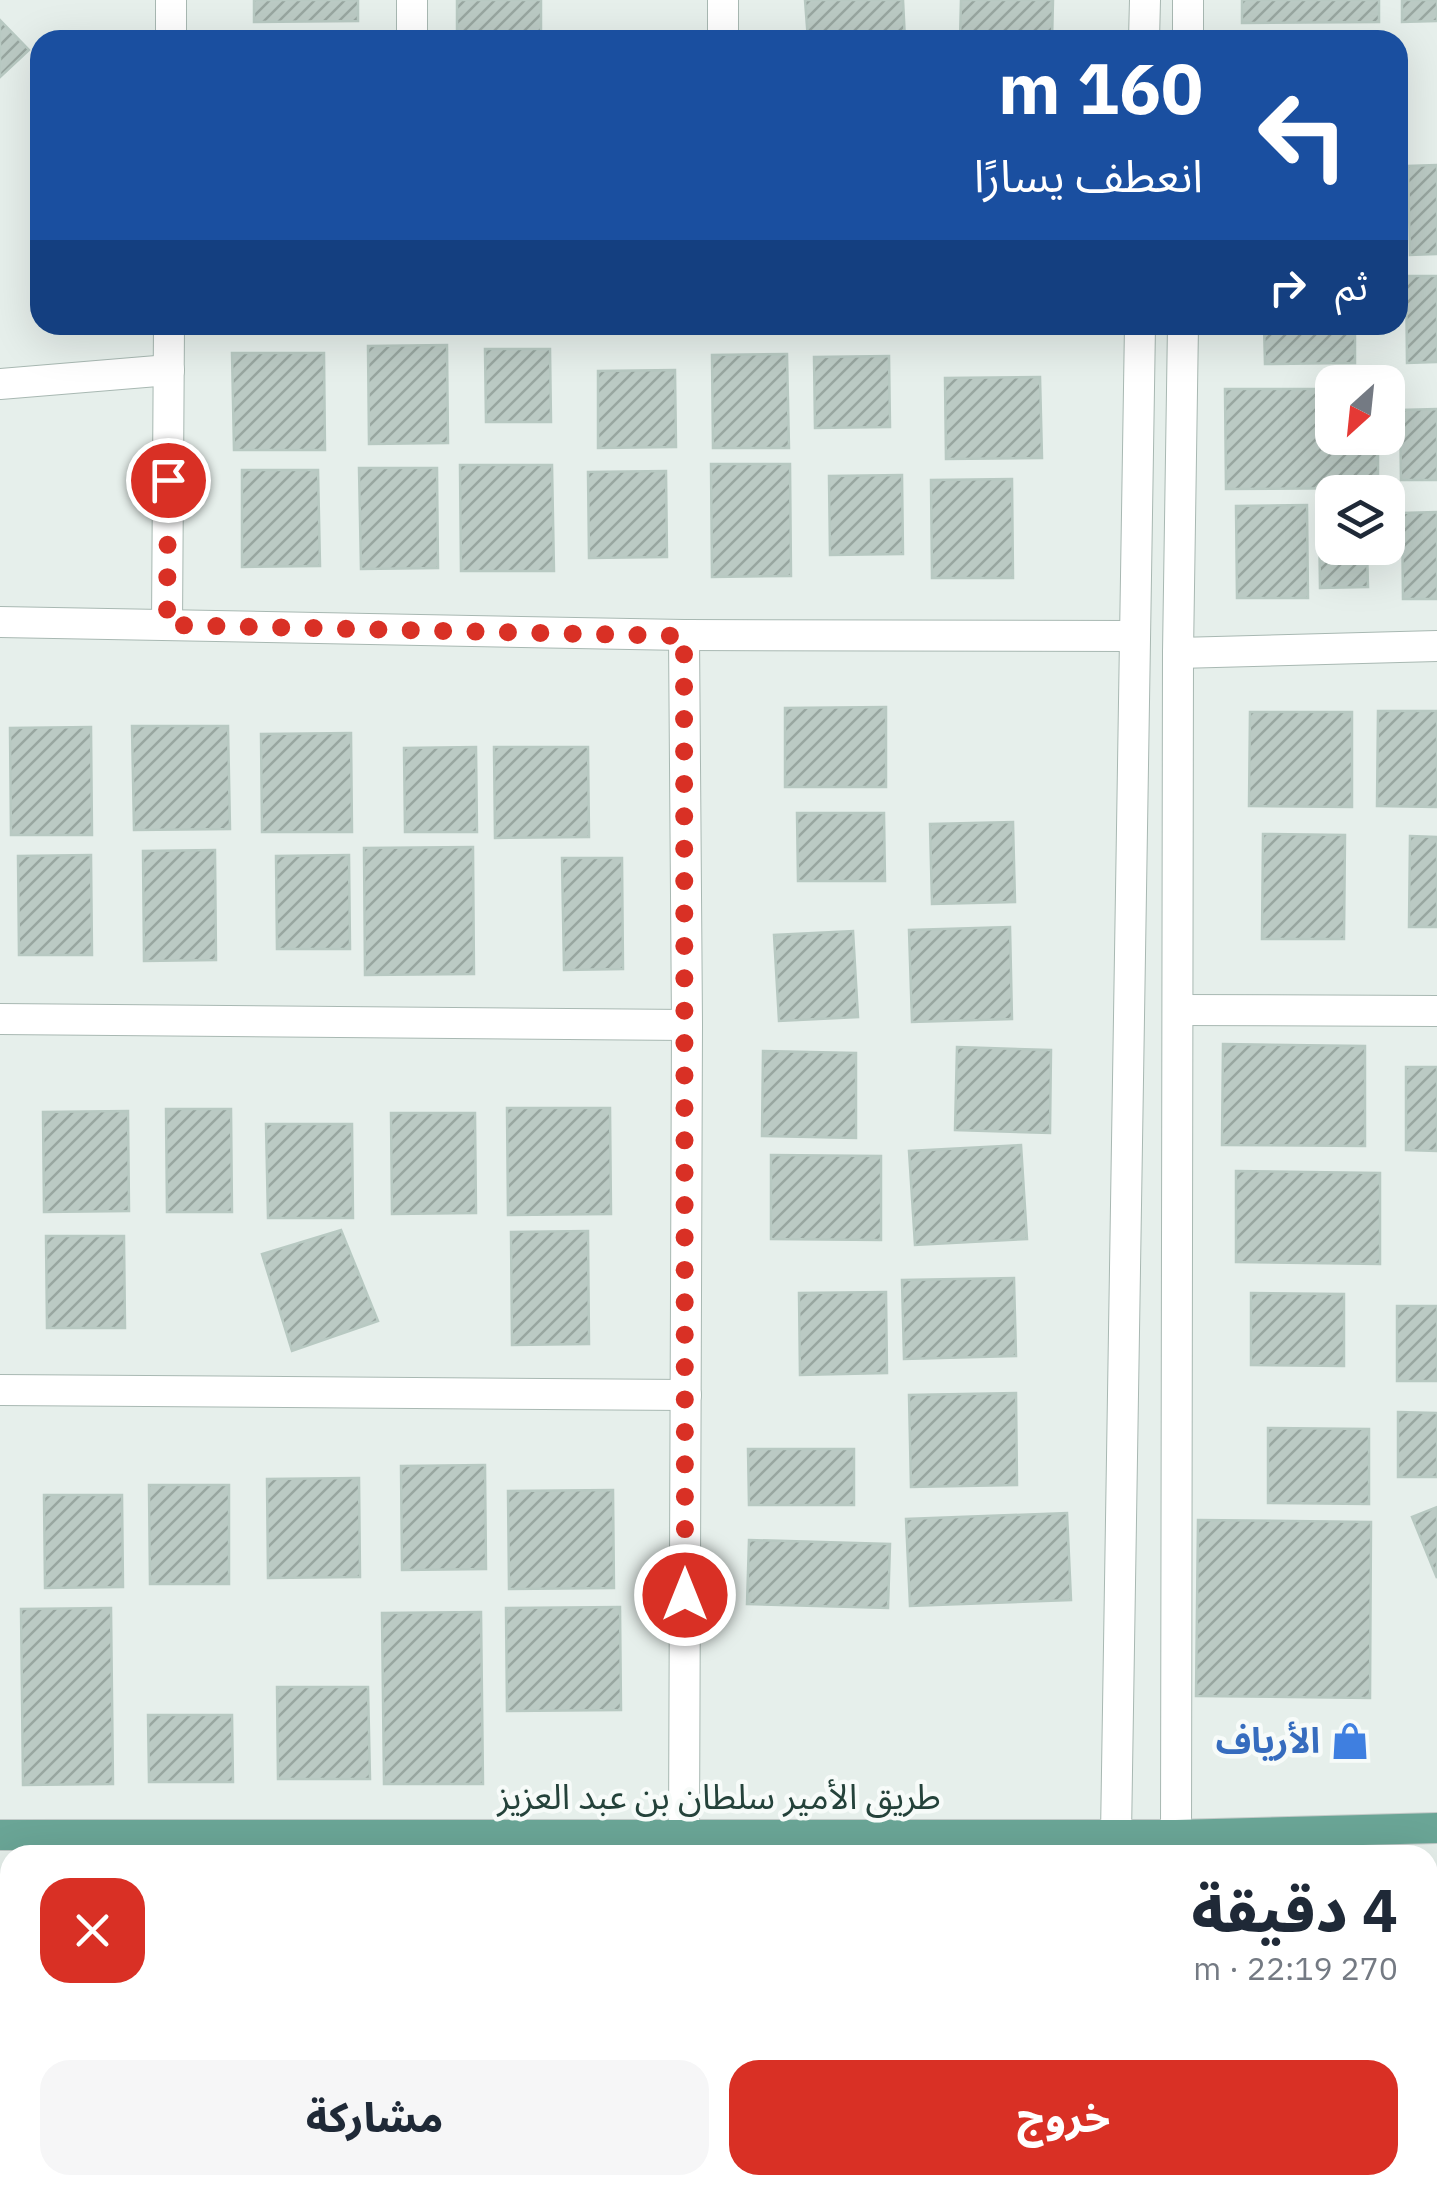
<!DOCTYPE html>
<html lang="ar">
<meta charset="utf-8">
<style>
body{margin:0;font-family:"IBM Plex Sans","Noto Sans Arabic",sans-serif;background:#f6f6f7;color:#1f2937;direction:rtl;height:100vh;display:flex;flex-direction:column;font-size:38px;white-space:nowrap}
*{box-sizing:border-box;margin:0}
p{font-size:32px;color:#747a83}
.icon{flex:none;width:55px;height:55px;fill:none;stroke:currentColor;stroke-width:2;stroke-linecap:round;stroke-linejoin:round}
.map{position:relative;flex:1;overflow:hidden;direction:ltr}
.side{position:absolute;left:0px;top:1845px;width:1438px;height:350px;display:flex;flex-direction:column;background:#fff;border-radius:30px 30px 0 0;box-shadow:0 10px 40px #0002;direction:rtl}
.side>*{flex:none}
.guide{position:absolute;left:30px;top:30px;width:1378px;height:305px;border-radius:30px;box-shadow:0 10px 40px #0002;direction:rtl;background:#1a4fa0;color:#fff;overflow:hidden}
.needle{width:65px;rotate:207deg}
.controls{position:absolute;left:1315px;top:365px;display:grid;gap:20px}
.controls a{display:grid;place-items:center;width:90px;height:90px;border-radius:20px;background:#fff;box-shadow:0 10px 40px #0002;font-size:50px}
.pin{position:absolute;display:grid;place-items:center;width:85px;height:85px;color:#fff;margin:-42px;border:5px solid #fff;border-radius:50%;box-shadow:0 2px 10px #0007}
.me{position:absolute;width:110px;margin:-55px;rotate:0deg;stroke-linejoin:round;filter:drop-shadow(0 0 8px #0008)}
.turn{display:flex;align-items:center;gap:35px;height:210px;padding:0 40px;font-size:45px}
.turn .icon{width:130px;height:130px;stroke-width:2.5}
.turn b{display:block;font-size:70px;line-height:85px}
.then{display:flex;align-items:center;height:95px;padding:0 40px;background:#0003;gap:20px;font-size:38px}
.round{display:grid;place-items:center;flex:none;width:105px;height:105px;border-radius:30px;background:#f6f6f7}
.headline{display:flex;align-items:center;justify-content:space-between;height:170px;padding:0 40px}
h1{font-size:60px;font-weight:800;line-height:75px}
.action{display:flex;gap:20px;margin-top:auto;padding:20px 40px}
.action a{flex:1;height:115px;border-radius:30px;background:#d93025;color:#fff;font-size:40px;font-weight:800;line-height:115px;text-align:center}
.action a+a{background:#f6f6f7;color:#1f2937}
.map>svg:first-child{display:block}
.building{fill:url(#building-hatch);stroke:#b8c9c2;stroke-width:2.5}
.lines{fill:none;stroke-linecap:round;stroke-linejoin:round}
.minor-casing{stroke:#a8b8b2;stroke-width:32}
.major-casing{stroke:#c2cac8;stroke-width:32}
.minor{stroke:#fff;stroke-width:30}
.major{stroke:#6aa596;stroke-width:30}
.route{stroke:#d93025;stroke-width:18;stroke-dasharray:0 32.4}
.labels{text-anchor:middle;stroke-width:9;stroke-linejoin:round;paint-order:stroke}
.shop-label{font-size:35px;font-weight:bold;fill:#366cbe;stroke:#f7fbf9;text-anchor:end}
.street-label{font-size:35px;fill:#24423a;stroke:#f7fbf9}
</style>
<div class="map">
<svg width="1437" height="2195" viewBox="0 0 1437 2195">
<defs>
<pattern id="building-hatch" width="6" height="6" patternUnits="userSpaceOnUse" patternTransform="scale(2.5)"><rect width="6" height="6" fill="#bbcac4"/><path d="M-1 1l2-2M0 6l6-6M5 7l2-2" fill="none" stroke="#98a6a0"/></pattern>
</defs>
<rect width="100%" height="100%" fill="#e6efeb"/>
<!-- building -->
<g class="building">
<polygon points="254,0 358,0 358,21 254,22"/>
<rect x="457" y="0" width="84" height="40"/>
<polygon points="805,0 903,0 905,40 808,40"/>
<polygon points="961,0 1053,0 1052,40 960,40"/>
<polygon points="1242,0 1379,0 1379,22 1242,23"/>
<polygon points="1402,0 1437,0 1437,21 1402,22"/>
<polygon points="0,20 29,50 0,77"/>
<polygon points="1437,165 1437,254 1410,255 1408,166"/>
<polygon points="1406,276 1437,276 1437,362 1407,363"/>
<polygon points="1264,325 1355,325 1355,363 1265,364"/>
<polygon points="447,345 448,443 369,444 368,346"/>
<polygon points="485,349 550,349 551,422 486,422"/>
<polygon points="232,353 324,353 325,450 234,450"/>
<polygon points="787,354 789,448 713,448 712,355"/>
<polygon points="889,356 890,427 815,428 814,357"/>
<polygon points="675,370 676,447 598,448 598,371"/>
<polygon points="1040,377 1042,458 946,459 945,378"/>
<polygon points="1225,389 1332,389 1332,438 1378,438 1378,488 1226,489"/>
<polygon points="1437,409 1437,480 1401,480 1400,410"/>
<polygon points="711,464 790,464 791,576 712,577"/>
<polygon points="460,465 552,465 554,571 461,571"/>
<polygon points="359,468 437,468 438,568 361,569"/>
<polygon points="242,470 318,470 320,566 242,567"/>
<polygon points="666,471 667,557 589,558 588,472"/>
<polygon points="902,475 903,554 830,555 829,476"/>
<polygon points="1012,479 1013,578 932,578 931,480"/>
<polygon points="1307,505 1308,598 1237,598 1236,506"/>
<polygon points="1437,512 1437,599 1403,599 1402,513"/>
<polygon points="1319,515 1332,515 1332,548 1367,548 1368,587 1320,588"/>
<polygon points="886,707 886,787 785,787 785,708"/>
<polygon points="1378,711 1437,711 1437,807 1377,806"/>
<polygon points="1250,712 1352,712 1352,807 1249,806"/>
<polygon points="132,726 228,726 230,829 134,830"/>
<polygon points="91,727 92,835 11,835 10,728"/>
<polygon points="351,733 352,832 262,832 261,734"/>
<polygon points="476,747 477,832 405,832 404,748"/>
<polygon points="494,747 588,747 589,837 495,838"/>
<polygon points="797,813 884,813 885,881 798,881"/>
<polygon points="1013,822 1015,902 932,904 930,824"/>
<polygon points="1263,834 1345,835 1344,939 1262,939"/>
<polygon points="1410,836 1437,837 1437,927 1409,927"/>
<polygon points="473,847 474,974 365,975 364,848"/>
<polygon points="215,850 216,960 144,961 143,851"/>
<polygon points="91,855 92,955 19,955 18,856"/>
<polygon points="349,855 350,949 277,949 276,856"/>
<polygon points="562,858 622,858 623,969 564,970"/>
<polygon points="1010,927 1012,1019 912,1022 909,930"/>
<polygon points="853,931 858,1017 779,1021 774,935"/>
<polygon points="1223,1044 1365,1046 1365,1146 1222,1145"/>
<polygon points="957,1047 1051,1050 1050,1133 955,1130"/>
<polygon points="763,1051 856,1053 856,1138 762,1136"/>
<polygon points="1406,1067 1437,1067 1437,1151 1406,1150"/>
<polygon points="507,1108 610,1108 611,1214 508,1215"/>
<polygon points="166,1109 231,1109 232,1212 167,1212"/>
<polygon points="128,1111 129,1211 44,1212 43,1112"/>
<polygon points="391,1113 475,1113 476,1213 392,1214"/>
<polygon points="266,1124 352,1124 353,1218 268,1218"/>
<polygon points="1021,1145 1027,1239 915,1245 909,1151"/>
<polygon points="771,1155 881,1156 881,1240 771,1239"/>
<polygon points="1236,1171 1380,1173 1380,1264 1236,1262"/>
<polygon points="341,1230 378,1321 292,1351 262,1254"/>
<polygon points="588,1231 589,1344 512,1345 511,1232"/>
<polygon points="46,1236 124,1236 125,1328 47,1328"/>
<polygon points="1014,1278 1016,1356 904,1359 902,1280"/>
<polygon points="886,1292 887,1373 800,1375 799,1293"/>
<polygon points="1251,1293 1344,1294 1344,1366 1251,1365"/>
<rect x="1397" y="1306" width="40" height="75"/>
<polygon points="1016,1393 1017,1485 911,1487 909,1395"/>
<polygon points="1398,1412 1437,1413 1437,1477 1398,1477"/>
<polygon points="1268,1428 1369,1429 1369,1504 1268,1503"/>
<polygon points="748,1449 854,1449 854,1505 749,1505"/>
<polygon points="485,1465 486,1569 402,1570 401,1466"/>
<polygon points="359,1478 360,1577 268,1578 267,1479"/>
<polygon points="149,1485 229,1485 229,1584 150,1584"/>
<polygon points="613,1490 614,1588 509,1589 508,1491"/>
<polygon points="44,1495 122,1495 123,1587 45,1588"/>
<polygon points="1437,1507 1437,1578 1412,1517"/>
<polygon points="1067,1513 1071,1600 910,1606 906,1519"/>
<polygon points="1198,1520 1371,1522 1370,1698 1196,1696"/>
<polygon points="749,1540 890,1544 888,1608 747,1604"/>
<polygon points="620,1607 621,1710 507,1711 506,1608"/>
<polygon points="111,1608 113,1784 23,1785 21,1609"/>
<polygon points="481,1612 483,1784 384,1784 382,1613"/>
<polygon points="277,1687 368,1687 370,1779 278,1779"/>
<polygon points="148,1715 232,1715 233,1782 149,1782"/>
<polygon points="5,2128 10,2128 10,2185 84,2185 84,2195 3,2195"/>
<rect x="109" y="2185" width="88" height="10"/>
</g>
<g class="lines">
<!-- minor casing -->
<g class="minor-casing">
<g id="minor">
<polyline points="412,0 412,40"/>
<polyline points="723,0 723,40"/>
<polyline points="171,40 171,0"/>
<polyline points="1144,40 1145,0"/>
<polyline points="1188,40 1188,0"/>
<polyline points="0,384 169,370"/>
<polyline points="0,622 684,635 1135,636"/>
<polyline points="167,625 169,325"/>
<polyline points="1178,653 1437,646"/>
<polyline points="1178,1010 1437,1011"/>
<polyline points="0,1019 687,1025"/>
<polyline points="0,1390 686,1395"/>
<polyline points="684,1835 687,1025 684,635"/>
<polyline points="1116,1835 1140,325"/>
<polyline points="1176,1835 1178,653 1183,325"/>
<polyline points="1428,2131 1437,2131"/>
<polyline points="354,2185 354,2195"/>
<polyline points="268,2195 268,2185"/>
<polyline points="1138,2195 1138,2185"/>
<polyline points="1195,2195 1195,2185"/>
</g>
</g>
<!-- major casing -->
<g class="major-casing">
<g id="major">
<polyline points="0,1835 1176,1835 1437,1828"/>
<polyline points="1428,1898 1437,1898"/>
<polyline points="0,1918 10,1918"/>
</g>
</g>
<!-- minor -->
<use href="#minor" class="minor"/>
<!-- major -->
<use href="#major" class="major"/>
</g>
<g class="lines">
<!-- route -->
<polyline class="route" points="168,480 167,625 684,636 685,1595"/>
</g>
<!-- icons -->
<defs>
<g id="shop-bare" transform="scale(3)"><path d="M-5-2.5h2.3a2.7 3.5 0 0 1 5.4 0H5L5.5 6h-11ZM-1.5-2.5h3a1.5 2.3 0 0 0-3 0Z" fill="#3f7fe0" stroke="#f7fbf9" stroke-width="2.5" paint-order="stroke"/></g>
</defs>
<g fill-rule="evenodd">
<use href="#shop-bare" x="1350" y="1741"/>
</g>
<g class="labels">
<!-- shop labels -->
<g class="shop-label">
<text x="1320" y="1753">الأرياف</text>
</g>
<!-- street labels -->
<g class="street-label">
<text x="719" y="1809">طريق الأمير سلطان بن عبد العزيز</text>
</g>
</g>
</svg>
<div class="controls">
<a><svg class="needle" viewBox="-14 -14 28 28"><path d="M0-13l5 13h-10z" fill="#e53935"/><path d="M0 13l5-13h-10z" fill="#747a83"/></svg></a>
<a><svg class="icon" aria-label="layers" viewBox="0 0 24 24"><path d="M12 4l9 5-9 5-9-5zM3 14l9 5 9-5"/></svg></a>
</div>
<div class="pin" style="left:168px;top:480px;background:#d93025"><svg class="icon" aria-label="arrive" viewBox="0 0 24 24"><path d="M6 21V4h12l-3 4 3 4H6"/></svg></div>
<svg class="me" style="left:685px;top:1595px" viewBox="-20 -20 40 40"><circle r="17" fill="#d93025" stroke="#fff" stroke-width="3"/><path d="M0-11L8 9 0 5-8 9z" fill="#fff"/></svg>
<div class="guide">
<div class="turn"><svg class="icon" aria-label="left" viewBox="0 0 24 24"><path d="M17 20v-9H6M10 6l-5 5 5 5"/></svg><div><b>160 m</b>انعطف يسارًا</div></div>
<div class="then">ثم<svg class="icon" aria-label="right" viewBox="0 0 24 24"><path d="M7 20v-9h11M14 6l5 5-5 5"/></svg></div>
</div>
<section class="side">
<div class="headline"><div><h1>4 دقيقة</h1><p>270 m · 22:19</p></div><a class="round" style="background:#d93025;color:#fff"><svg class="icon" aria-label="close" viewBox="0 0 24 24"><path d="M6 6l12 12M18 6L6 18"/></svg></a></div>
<div class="action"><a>خروج</a><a>مشاركة</a></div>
</section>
</div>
